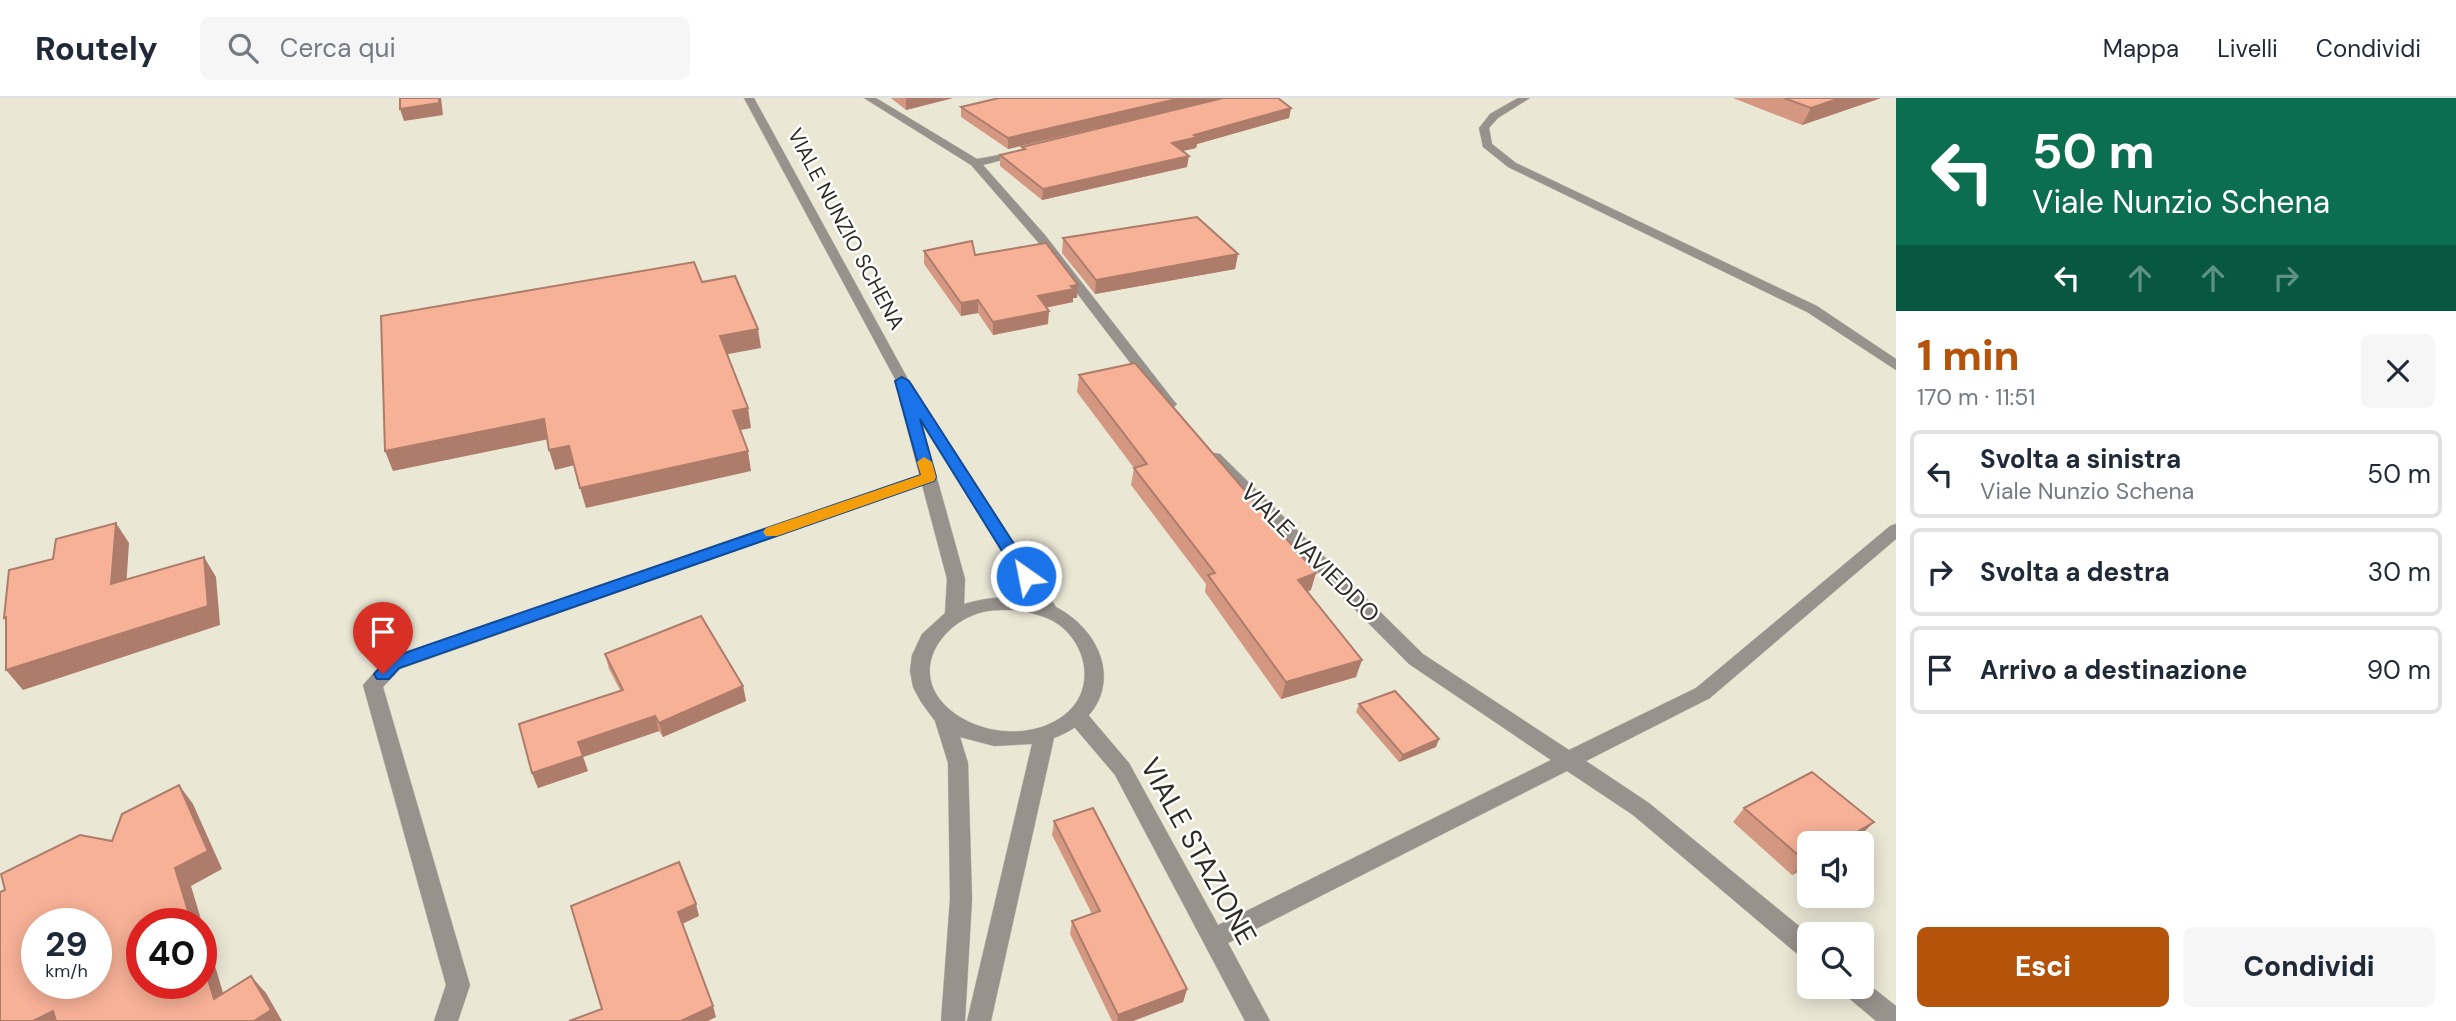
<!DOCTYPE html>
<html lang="it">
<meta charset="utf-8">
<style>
body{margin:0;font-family:"DM Sans",sans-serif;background:#f6f6f7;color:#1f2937;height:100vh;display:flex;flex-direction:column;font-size:26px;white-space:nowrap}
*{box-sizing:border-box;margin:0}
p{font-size:23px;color:#747a83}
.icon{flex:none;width:38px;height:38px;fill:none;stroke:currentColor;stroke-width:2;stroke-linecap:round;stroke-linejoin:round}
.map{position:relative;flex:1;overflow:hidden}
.drawer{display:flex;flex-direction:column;background:#fff;width:560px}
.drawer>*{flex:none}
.guide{background:#0b6e4f;color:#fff;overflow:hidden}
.buttons{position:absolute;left:1797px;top:733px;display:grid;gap:14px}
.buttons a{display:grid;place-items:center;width:77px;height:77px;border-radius:10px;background:#fff;box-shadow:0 4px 18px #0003;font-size:35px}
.speed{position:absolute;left:21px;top:810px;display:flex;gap:14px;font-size:35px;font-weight:700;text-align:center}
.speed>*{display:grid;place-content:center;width:91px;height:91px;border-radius:50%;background:#fff;box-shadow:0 4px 18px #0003;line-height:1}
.speed small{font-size:18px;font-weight:400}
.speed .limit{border:10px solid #d22;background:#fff;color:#111}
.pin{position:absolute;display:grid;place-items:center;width:60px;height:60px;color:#fff;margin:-72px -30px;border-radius:50% 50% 50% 0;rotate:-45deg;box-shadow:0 0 7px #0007}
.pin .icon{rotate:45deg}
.me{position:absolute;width:77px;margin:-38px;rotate:327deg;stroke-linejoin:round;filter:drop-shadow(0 0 5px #0008)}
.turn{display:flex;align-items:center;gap:24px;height:147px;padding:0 21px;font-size:32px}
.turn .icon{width:91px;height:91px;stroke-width:2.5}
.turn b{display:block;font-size:49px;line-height:60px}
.lanes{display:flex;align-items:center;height:66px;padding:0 21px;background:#0003;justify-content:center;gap:35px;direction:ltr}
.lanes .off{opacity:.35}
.round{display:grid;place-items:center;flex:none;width:74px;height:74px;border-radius:10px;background:#f6f6f7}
.summary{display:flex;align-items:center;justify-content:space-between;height:119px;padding:0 21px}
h1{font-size:42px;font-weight:800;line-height:52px;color:#b45309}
.primary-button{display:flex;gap:14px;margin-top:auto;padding:14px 21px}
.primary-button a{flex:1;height:80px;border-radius:10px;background:#b45309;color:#fff;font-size:28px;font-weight:800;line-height:80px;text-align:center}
.primary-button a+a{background:#f6f6f7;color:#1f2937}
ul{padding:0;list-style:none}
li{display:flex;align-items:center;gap:21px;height:88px;margin:0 14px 10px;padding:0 7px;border:4px solid #e0e1e3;border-radius:10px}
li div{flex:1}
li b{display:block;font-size:26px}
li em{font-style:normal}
header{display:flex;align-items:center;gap:42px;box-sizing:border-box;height:98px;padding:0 35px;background:#fff;border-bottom:2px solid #e0e1e3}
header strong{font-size:33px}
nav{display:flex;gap:38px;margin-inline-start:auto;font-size:24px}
.search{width:490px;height:63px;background:#f6f6f7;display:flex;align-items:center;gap:18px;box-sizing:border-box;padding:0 24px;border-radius:10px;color:#747a83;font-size:26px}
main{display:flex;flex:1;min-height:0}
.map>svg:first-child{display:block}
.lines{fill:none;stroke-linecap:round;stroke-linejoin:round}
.service-casing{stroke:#c8c5b5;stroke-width:1}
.minor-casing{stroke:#c8c5b5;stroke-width:1}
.tertiary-casing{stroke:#c8c5b5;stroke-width:1}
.service{fill:#98928c;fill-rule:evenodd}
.minor{fill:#98928c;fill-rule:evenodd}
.tertiary{fill:#98928c;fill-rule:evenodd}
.wall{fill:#d49882}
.shaded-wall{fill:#ad7c6a}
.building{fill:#f7b197;stroke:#ad7c6a;stroke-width:2;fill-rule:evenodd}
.route{fill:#1a73e8;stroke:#114b97;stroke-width:2}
.slow{fill:#f59e0b}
.labels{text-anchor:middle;stroke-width:5;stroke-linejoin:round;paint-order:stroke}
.far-street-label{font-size:21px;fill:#2d2b24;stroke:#fff}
.street-label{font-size:24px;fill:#2d2b24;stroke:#fff}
.near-street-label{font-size:28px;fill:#2d2b24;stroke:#fff}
</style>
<header>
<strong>Routely</strong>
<div class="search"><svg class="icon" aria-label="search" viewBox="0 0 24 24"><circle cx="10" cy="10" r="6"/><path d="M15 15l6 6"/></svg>Cerca qui</div>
<nav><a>Mappa</a><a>Livelli</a><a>Condividi</a></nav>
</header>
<main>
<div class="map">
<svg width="1896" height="923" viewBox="0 0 1896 923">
<rect width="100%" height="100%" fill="#eae7d5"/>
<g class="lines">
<!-- service casing -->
<g class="service-casing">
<g id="service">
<polygon points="1518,0 1530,0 1498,20 1489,30 1492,46 1516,65 1817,208 1896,261 1896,272 1807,214 1508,69 1483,49 1479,30 1490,16"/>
<polygon points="1896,426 1896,441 1710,600 1703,603 1696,600 1693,595 1696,590 1890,428"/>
</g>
</g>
<!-- minor casing -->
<g class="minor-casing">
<g id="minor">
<polygon points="864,0 876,0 977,61 1026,52 1026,56 983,67 1045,137 1174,303 1177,306 1174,309 1164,309 1037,143 971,67"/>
<polygon points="1214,355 1220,356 1423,556 1569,652 1696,590 1703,587 1710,590 1713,595 1710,600 1586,663 1649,705 1810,837 1810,863 1802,860 1633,717 1567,673 1228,845 1270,923 1245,923 1115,677 1070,624 1067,618 1070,612 1077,610 1084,612 1129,665 1218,827 1551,662 1409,566 1208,364 1206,360"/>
<polygon points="928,374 936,379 934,383 400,571 383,589 470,887 458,923 434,923 446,887 363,587 386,561"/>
<polygon points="1862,881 1896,908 1896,923 1876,923 1845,897 1842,889 1862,889"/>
</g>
</g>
<!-- tertiary casing -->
<g class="tertiary-casing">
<path id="tertiary" d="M744 0H754L909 283 1056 509C1116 541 1124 614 1054 640L991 923H967L1032 646 994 648 960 639 968 665 972 801 965 923H941L950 801 948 665 935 623 921 604 913 589 910 573 912 557 922 536 945 515 947 481 899 300 903 296ZM922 326 1033 502C1010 497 987 499 964 506L965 481ZM1018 512C1032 515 1046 518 1058 526 1086 546 1096 588 1068 614 1033 645 971 637 942 604 913 570 940 529 976 516 989 511 1004 512 1018 512Z"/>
</g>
<!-- service -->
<use href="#service" class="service"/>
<!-- minor -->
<use href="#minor" class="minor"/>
<!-- tertiary -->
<use href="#tertiary" class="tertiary"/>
</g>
<!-- wall -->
<g class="wall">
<polygon points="891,0 953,0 906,12"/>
<polygon points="1223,0 1008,51 961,19 961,9"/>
<polygon points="1733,0 1881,0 1802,27"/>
<polygon points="1291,10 1289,20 1197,46 1196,50 1182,53 1187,69 1042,102 1000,68 1000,57 1022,52 1022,49"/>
<polygon points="1063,140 1238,156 1235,171 1095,196 1062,155"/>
<polygon points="924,153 975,157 1077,200 1073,200 1073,204 1046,210 1048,226 993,237 978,215 961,218 924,166"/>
<polygon points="1079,277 1311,492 1307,494 1356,579 1281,601 1205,494 1206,486 1131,387 1134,370 1077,294"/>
<polygon points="605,556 743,588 746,603 663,639 659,633 583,659 588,673 538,690 532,675 620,592 609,571"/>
<polygon points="1359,606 1436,649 1399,664 1356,614"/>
<polygon points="1744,710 1860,738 1848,746 1810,746 1810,767 1792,777 1733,724"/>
<polygon points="1054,723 1187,891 1183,904 1133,923 1112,923 1070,836 1072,823 1092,816 1052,737"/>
</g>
<!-- shaded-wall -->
<g class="shaded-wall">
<polygon points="439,0 441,0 443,17 404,23 400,11"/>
<polygon points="906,0 953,0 906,12"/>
<polygon points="1181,0 1223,0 1008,51 1008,40"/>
<polygon points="1840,0 1881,0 1802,27 1811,10"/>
<polygon points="1291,10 1289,20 1197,46 1196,50 1170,56 1172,45 1194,37"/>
<polygon points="1189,58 1187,69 1042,102 1043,91"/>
<polygon points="1238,156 1235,171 1095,196 1096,182"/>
<polygon points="1078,187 1077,200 1073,200 1073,204 1037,211 1038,198"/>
<polygon points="978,202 978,215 961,218 961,205"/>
<polygon points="1049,213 1048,226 993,237 993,224"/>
<polygon points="758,231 761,250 723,257 720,238"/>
<polygon points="748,310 751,330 736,333 733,313"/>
<polygon points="544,321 549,341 393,373 385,353"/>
<polygon points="569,348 575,367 555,372 549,352"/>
<polygon points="748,353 751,373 586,410 580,390"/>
<polygon points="116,425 129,445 125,506 111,486"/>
<polygon points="204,459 216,479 220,527 23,592 6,572"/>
<polygon points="1316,475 1311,492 1293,499 1298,482"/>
<polygon points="1362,562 1356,579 1281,601 1286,584"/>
<polygon points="743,588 746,603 663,639 659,625"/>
<polygon points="655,618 659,633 583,659 588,673 538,690 532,675 578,644"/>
<polygon points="1439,641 1436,649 1399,664 1403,657"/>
<polygon points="179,687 193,706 222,771 191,788 230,918 214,901 201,858 201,826 192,826 175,770"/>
<polygon points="1874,724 1860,738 1848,746 1836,746"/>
<polygon points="1810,761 1810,767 1792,777 1805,763"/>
<polygon points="696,806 699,818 682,826 678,814"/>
<polygon points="251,878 266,895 282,923 254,923"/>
<polygon points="1187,891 1183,904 1133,923 1117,923 1118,917"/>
<polygon points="713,908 716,919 708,923 681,923"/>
<polygon points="53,913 66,923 33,923"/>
</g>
<!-- building -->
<g class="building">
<polygon points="400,0 439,0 439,5 400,11"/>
<polygon points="999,0 1181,0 1008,40 961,9"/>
<polygon points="1223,0 1278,0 1291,10 1194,37 1198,39 1172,45 1189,58 1043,91 1000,57 1025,51 1022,49"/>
<polygon points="1784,0 1840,0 1811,10"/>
<polygon points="1197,119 1238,156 1096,182 1063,140"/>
<polygon points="972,143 975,157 1046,145 1078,187 1071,188 1074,191 1038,198 1049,213 993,224 978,202 961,205 924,153"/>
<polygon points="694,164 702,184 735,178 758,231 720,238 748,310 733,313 748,353 580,390 569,348 549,352 544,321 385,353 381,218"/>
<polygon points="1135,265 1316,475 1298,482 1362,562 1286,584 1208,477 1215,475 1134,370 1147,366 1079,277"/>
<polygon points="116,425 111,486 204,459 208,508 6,572 6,519 4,520 9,472 53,461 56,441"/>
<polygon points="701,518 743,588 659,625 655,618 578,644 583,658 532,675 519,626 623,592 605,556"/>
<polygon points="1395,593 1439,641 1403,657 1359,606"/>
<polygon points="1812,674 1874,724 1836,746 1810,746 1810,761 1805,763 1744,710"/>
<path d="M179 687 208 753 175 770 192 826H142V886H201V858L214 901 251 878 271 912 254 923H56L53 913 33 923H0V794L5 792 1 776 80 737 112 743 122 716ZM37 826H96V886H37Z"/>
<polygon points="1093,710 1187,891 1118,917 1072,823 1100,813 1054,723"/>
<polygon points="679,764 696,806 678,814 713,908 681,923 569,923 602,911 571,808"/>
</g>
<!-- route -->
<polygon class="route" points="902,279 909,283 1032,474 1034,478 1032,482 1020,482 920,321 936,379 934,383 399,570 389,581 377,581 374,576 387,561 921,377 895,283"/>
<!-- slow -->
<polygon class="slow" points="924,359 932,364 936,379 934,383 777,438 766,438 763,434 766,430 921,377 917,364"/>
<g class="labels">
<!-- far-street labels -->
<g class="far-street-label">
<text transform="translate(846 131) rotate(62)" y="7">VIALE NUNZIO SCHENA</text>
</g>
<!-- street labels -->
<g class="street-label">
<text transform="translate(1310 455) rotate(45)" y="8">VIALE VAVIEDDO</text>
</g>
<!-- near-street labels -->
<g class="near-street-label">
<text transform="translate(1199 753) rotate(61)" y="10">VIALE STAZIONE</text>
</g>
</g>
</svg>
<div class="buttons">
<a><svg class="icon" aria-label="sound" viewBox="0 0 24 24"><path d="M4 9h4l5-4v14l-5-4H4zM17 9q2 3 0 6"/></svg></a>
<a><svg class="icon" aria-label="search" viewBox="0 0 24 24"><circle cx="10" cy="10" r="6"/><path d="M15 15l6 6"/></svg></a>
</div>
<div class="speed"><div>29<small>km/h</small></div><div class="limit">40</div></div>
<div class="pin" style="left:383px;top:576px;background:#d93025"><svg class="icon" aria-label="arrive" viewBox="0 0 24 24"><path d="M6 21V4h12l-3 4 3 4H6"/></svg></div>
<svg class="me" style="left:1026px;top:478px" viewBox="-20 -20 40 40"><circle r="17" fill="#1a73e8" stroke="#fff" stroke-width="3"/><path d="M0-11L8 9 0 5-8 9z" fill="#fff"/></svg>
</div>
<section class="drawer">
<div class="guide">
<div class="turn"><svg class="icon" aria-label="left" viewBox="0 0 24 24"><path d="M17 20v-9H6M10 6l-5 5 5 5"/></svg><div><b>50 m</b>Viale Nunzio Schena</div></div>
<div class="lanes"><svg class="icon" aria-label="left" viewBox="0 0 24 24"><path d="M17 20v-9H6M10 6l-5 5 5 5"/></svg><svg class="icon off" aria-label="ahead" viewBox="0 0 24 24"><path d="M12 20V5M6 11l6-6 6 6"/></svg><svg class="icon off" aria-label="ahead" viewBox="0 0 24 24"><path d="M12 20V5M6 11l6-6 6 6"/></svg><svg class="icon off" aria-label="right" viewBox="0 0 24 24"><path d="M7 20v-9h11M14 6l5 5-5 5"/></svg></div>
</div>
<div class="summary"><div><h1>1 min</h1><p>170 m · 11:51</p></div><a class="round"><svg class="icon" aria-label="close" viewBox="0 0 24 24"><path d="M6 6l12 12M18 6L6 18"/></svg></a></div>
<ul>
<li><svg class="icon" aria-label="left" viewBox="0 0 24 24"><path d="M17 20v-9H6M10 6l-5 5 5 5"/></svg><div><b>Svolta a sinistra</b><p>Viale Nunzio Schena</p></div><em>50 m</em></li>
<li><svg class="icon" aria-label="right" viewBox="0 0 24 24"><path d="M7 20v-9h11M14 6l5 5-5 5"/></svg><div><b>Svolta a destra</b></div><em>30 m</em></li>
<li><svg class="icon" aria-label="arrive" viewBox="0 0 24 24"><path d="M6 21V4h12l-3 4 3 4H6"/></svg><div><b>Arrivo a destinazione</b></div><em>90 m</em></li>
</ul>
<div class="primary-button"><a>Esci</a><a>Condividi</a></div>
</section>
</main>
